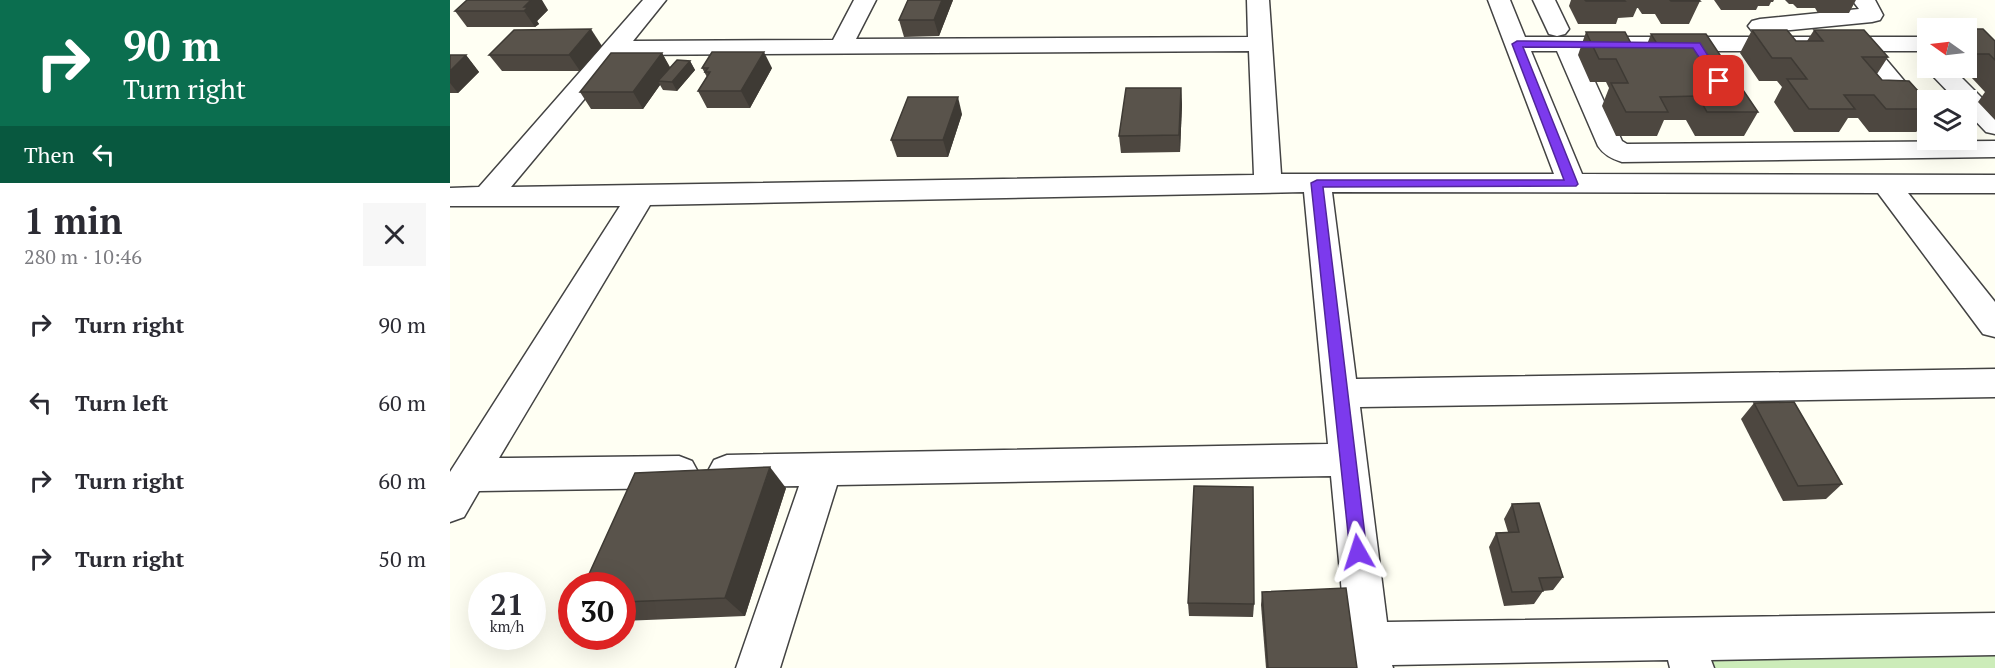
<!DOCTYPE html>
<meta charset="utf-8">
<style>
body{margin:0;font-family:"PT Serif",serif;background:#f7f7f7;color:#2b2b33;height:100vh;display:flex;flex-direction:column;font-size:22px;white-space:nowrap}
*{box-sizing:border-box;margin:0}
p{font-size:20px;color:#7c7c81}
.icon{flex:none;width:33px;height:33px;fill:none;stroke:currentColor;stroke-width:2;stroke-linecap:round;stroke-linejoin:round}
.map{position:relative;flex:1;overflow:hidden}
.drawer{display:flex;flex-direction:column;background:#fff;width:450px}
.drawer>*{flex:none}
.guide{background:#0b6e4f;color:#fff;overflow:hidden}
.needle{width:39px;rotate:284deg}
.fabs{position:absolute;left:1467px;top:18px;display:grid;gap:12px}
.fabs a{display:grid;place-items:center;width:60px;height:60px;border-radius:0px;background:#fff;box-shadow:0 6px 24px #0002;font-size:30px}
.speed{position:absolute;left:18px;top:572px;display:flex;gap:12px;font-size:30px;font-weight:700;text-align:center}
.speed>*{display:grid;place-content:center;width:78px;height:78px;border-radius:50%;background:#fff;box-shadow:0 6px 24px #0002;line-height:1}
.speed small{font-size:15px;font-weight:400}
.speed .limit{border:9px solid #d22;background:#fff;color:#111}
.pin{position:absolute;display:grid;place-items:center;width:51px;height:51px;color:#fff;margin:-26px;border-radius:12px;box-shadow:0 3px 9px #0006}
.me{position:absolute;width:66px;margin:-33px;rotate:354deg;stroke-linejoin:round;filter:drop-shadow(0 0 4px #0008)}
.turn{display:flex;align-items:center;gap:21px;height:126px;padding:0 24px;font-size:27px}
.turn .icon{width:78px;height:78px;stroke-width:2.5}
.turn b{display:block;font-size:42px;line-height:51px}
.then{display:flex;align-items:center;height:57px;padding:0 24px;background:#0003;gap:12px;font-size:22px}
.round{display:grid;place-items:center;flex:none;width:63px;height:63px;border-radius:0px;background:#f7f7f7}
.headline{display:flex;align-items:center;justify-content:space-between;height:102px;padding:0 24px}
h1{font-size:36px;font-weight:600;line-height:45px}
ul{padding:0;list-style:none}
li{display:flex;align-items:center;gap:18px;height:78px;padding:0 24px}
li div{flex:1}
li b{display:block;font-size:22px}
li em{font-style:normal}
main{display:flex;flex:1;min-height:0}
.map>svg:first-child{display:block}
.green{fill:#ccecb9}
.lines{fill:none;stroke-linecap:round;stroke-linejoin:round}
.minor-casing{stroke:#434343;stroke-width:3}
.minor{fill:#fff;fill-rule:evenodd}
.wall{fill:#4d4740}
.shaded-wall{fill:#3e3a34}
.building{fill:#59534b;stroke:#3e3a34;stroke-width:1.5}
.route{fill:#7c3aed;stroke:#51269a;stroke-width:1.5}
</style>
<main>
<section class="drawer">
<div class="guide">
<div class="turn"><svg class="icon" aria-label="right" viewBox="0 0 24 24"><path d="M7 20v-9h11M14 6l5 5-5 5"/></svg><div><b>90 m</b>Turn right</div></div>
<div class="then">Then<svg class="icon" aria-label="left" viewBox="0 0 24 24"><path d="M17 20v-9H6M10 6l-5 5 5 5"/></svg></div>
</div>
<div class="headline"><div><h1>1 min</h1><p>280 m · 10:46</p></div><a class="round"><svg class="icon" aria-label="close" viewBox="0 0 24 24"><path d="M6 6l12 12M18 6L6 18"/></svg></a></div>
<ul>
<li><svg class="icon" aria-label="right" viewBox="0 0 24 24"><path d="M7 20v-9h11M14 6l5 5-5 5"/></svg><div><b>Turn right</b></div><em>90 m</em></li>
<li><svg class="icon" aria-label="left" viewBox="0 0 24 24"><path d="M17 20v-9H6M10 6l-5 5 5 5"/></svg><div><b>Turn left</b></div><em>60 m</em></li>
<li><svg class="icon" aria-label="right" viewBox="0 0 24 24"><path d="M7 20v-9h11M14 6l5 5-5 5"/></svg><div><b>Turn right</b></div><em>60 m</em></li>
<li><svg class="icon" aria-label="right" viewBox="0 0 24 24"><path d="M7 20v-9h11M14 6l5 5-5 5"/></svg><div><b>Turn right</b></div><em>50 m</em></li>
</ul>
</section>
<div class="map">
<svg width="1545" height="668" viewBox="0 0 1545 668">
<rect width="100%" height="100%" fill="#fffff3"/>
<!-- green -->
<polygon class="green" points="1545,652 1545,668 1258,668 1254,657"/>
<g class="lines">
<!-- minor casing -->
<g class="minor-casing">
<g id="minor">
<path d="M193 0H216L183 41 383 40 404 0H426L406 39 798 37 797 0H819L831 174H1104L1038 0H1060L1075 37H1478V51H1429L1478 109V134L1469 132 1403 51H1131L1172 141 1177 144 1545 141V157L1172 162C1162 159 1154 155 1148 146L1107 51H1081L1132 174 1545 175V193H1458L1545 302V337L1533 334 1428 193 882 192 906 379 1545 369V397L910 407 937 622 1545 613V655L1261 660 1264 668H1220L1218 660 942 665 943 668H899L881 476 387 485 330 668H286L349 486 277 487 264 482 258 471 264 460 277 455 878 444 854 192 200 205 49 458 229 456 242 461 248 472 242 483 229 488 29 491 14 517 0 522V472L170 206H0V188L29 187ZM799 51 804 175 61 187 171 55Z"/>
<polygon points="1083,0 1105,0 1119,29 1115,34 1107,36 1099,34"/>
<polygon points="1402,0 1425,0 1433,15 1430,20 1422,22 1310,33 1302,31 1298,26 1302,21 1310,19 1409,9"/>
<polygon points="1478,67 1502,68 1545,111 1545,134 1536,132 1516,111 1516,100 1506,100 1480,73"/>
</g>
</g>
<!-- minor -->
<use href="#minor" class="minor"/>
</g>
<!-- wall -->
<g class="wall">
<polygon points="503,0 489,36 454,37 449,20"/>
<polygon points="1121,0 1249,0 1250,1 1239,24 1211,24 1205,14 1192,14 1188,8 1187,8 1183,17 1168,18 1166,24 1128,24 1119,6"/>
<polygon points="1264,0 1324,0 1323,2 1321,2 1319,6 1308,6 1306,10 1271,10"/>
<polygon points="1335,0 1406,0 1399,13 1368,13 1365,8 1347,8 1343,4 1339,4"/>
<polygon points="98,10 87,21 89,24 85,27 17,27 5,11"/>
<polygon points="1516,29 1545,41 1545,120 1528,102 1535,92 1521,77 1505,78 1495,68 1516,68"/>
<polygon points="1302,30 1346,41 1357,41 1364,30 1438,57 1427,74 1432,80 1478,102 1478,117 1466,132 1419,132 1408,118 1398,118 1389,132 1344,132 1324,102 1332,87 1327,81 1309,81 1290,53"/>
<polygon points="1136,32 1183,47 1196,47 1201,34 1276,64 1266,83 1267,84 1308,112 1294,136 1245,136 1236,120 1214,120 1207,136 1166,136 1152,106 1159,88 1156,82 1140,82 1128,55"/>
<polygon points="152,46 130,71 52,71 39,55"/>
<polygon points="212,53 220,67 240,61 245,70 227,91 213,90 210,85 193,109 141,109 130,92"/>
<polygon points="0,55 16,55 29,72 8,93 0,93"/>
<polygon points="252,68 322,68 300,108 257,108 248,91 257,77"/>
<polygon points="731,88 732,105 730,152 671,153 669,136"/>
<polygon points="512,114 498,157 447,157 441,140"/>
<polygon points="1304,403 1392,484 1376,499 1333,501 1291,419"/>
<polygon points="336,488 295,616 172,621 172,585"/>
<polygon points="1062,504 1113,577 1103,590 1093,591 1084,604 1054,606 1039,547 1046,533 1058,532 1054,519"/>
<polygon points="812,592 907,668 816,668 811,605"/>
<polygon points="738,603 804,604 803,617 739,616"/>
</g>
<!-- shaded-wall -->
<g class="shaded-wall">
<polygon points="81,0 92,0 98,10 87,21 89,24 85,27 74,11 74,7"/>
<polygon points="492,0 503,0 489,36 484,20"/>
<polygon points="141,29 152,46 130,71 119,55"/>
<polygon points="314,52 322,68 300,108 291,91"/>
<polygon points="212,53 221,70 208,81 210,85 193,109 183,92"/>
<polygon points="16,55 29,72 8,93 0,83 0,71"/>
<polygon points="240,61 245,70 227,91 222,82"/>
<polygon points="731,88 732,105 730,152 729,135"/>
<polygon points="508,97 512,114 498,157 493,140"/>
<polygon points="320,467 336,488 295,616 275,598"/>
</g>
<!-- building -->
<g class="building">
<polygon points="17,0 81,0 74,7 78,7 74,11 5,11"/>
<polygon points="458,0 492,0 484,20 449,20"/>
<polygon points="1135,0 1174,0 1175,1 1136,1"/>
<polygon points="1220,0 1249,0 1250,1 1221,1"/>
<polygon points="141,29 119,55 39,55 64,30"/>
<polygon points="1516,29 1533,29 1545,41 1545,60 1539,54 1522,54 1516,48"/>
<polygon points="1302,30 1337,30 1346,41 1373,41 1364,30 1414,30 1438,57 1412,57 1432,80 1459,81 1478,102 1478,109 1436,109 1424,95 1394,95 1405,109 1359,109 1337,79 1357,79 1341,58 1322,58"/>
<polygon points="1136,32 1175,32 1183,47 1209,47 1201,34 1256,34 1276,64 1254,63 1267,84 1289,84 1308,112 1257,112 1248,96 1210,97 1218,112 1176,112 1161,83 1178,83 1166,59 1149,59"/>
<polygon points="262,52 314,52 291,91 248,91 260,72 255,72 258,68 252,68"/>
<polygon points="161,53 212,53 183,92 130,92"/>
<polygon points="0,55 16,55 0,71"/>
<polygon points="227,60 240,61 222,82 208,81"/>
<polygon points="676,88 731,88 729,135 669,136"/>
<polygon points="458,97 508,97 493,140 441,140"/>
<polygon points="1344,402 1392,484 1348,486 1304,403"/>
<polygon points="320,467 275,598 172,602 172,585 134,585 185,473"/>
<polygon points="744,486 803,487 804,604 738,603"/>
<polygon points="1089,503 1113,577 1089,578 1093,591 1062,592 1046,533 1069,532 1062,504"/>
<polygon points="896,588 907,668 818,668 812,592"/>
</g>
<!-- route -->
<polygon class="route" points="1067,41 1246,43 1250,43 1274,81 1266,83 1243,48 1073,47 1128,184 1126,186 873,187 917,552 914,557 908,560 902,557 900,552 861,183 867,180 1114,180 1062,44"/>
</svg>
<div class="fabs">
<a><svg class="needle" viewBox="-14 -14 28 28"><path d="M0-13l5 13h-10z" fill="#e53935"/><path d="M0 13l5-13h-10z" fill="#7c7c81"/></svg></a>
<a><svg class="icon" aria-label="layers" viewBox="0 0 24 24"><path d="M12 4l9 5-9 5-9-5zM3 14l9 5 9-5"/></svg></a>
</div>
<div class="speed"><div>21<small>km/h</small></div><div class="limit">30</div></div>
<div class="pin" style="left:1269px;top:81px;background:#d93025"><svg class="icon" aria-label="arrive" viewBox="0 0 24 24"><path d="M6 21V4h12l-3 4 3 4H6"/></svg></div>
<svg class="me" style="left:908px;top:552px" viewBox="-20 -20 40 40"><path d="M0-17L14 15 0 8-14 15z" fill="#7c3aed" stroke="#fff" stroke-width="4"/></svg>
</div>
</main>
